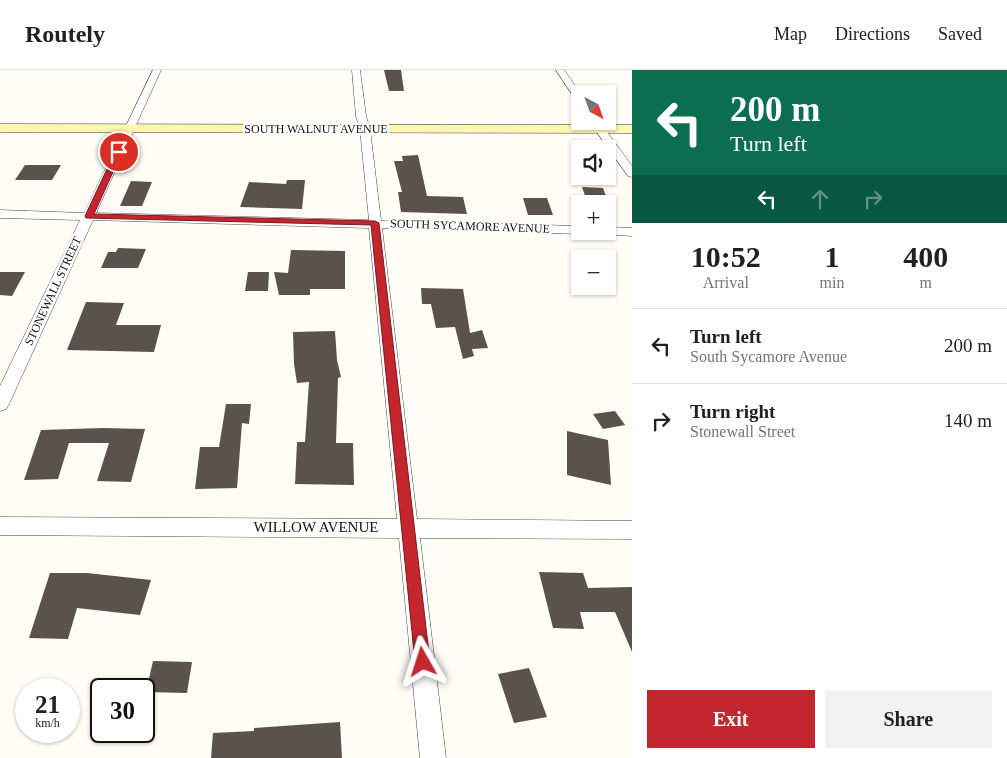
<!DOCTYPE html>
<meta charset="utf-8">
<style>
body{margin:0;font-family:"Times New Roman",serif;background:#f2f2f2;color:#202124;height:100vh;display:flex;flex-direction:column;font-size:19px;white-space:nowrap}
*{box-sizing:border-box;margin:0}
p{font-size:16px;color:#757577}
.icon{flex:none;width:28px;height:28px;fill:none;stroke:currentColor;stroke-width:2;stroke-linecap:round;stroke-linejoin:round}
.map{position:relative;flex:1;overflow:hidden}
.panel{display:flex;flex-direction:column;background:#fff;width:375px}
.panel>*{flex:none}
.hud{background:#0b6e4f;color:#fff;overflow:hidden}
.needle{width:32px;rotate:139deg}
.tools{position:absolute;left:571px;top:15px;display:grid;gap:10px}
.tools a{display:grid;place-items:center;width:45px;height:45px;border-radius:0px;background:#fff;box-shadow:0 1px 4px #0004;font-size:25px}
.speed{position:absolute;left:15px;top:608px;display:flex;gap:10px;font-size:25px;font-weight:700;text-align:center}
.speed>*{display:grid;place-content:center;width:65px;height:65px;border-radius:50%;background:#fff;box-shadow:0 1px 4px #0004;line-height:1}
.speed small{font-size:12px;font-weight:400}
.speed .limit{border:2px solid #111;border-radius:8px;background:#fff;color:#111}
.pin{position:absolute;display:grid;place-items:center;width:42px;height:42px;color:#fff;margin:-21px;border:2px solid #fff;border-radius:50%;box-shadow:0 1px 5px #0007}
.me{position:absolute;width:55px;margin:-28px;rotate:354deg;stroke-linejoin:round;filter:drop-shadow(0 0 4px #0008)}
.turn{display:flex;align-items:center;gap:18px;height:105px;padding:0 15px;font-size:22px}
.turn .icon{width:65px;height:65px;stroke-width:2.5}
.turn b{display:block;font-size:35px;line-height:42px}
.lanes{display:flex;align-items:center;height:48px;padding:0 15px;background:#0003;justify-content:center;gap:25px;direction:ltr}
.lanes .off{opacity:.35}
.eta{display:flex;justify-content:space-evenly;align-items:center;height:85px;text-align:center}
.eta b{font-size:30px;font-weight:700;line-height:35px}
.action{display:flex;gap:10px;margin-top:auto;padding:10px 15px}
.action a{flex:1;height:58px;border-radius:0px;background:#c4262e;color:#fff;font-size:20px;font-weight:700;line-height:58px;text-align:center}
.action a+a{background:#f2f2f2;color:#202124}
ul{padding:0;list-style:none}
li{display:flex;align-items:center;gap:15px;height:75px;padding:0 15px;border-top:1px solid #e0e0e0}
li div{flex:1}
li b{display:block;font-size:19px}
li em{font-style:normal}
header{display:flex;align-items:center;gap:30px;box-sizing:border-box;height:70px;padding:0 25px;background:#fff;border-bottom:1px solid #e0e0e0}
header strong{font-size:24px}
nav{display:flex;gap:28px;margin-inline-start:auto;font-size:18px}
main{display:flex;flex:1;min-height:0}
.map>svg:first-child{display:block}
.building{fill:#5a524d}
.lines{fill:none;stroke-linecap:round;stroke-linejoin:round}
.street-casing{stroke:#444;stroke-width:1}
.secondary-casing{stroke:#333;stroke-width:1}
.street{fill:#fff;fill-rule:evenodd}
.secondary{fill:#fff6b0;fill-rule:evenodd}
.route{fill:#c4262e;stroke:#7f191e}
.labels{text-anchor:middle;stroke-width:5;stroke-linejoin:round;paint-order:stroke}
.far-street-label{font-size:12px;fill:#111;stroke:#fff}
.street-label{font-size:15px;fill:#111;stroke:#fff}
</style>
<header>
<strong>Routely</strong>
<nav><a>Map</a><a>Directions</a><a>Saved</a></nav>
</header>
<main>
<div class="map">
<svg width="632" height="688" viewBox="0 0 632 688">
<rect width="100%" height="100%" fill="#fffdf5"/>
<!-- building -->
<g class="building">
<polygon points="384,0 401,0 404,21 389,21"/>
<polygon points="418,85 427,126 463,127 467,144 401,142 398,122 402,122 394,91 403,91 402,86"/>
<polygon points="25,95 61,95 52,110 15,110"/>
<polygon points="287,110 305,110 302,139 240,137 249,112 286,114"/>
<polygon points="131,111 152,112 142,136 120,136"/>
<polygon points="582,117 603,118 611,140 608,140 610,144 608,144 608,134 588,134"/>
<polygon points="523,128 547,128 553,145 528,145"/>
<polygon points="118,178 146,179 138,198 101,198 108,182 116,182"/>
<polygon points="291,180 345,181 345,219 310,219 310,225 279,225 274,202 288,203"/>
<polygon points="0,202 25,202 12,226 0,225"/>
<polygon points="248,202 269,202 268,221 245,221"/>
<polygon points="421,218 463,219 470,263 482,260 488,278 472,279 474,286 463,289 455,257 436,258 431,234 422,234"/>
<polygon points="86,232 124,233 116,255 161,255 154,282 67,280"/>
<polygon points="335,261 337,290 341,307 338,308 336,373 353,373 354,415 295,414 297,372 305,372 309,312 297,313 294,294 293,262"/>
<polygon points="226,334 251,334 249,354 242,353 237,418 195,419 200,377 219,377"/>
<polygon points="615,341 625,355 603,359 593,344"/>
<polygon points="103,358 145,359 131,412 97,411 109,373 69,373 58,409 24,410 41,360"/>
<polygon points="567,361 608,370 611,415 567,405"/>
<polygon points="539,502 583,503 588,518 632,517 632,582 615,542 580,542 584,559 553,558"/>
<polygon points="50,503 87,503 151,510 140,545 77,538 68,569 29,568"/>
<polygon points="153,591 192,592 187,623 146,622"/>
<polygon points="529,598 547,647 514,653 498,604"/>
<polygon points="340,652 342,688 211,688 213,663 254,661 254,658"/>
</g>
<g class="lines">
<!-- street casing -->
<g class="street-casing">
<g id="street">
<polygon points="153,0 161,0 96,143 369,150 360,59 356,46 352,0 360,0 366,46 370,59 381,151 580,156 580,161 586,161 580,164 382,158 417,449 632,451 632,469 420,468 446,688 420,688 399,468 0,465 0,447 397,449 369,158 93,150 9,334 6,339 0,341 0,316 80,150 0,148 0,140 84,143"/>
<polygon points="556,0 564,0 581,24 580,33 577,32"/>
<polygon points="589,51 599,51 632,96 632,107 628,106"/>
<polygon points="608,157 632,158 632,166 603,164 602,161 608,161"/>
</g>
</g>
<!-- secondary casing -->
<g class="secondary-casing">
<polygon id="secondary" points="0,54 632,55 632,63 0,62"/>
</g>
<!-- street -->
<use href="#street" class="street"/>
<!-- secondary -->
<use href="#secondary" class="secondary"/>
</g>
<!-- route -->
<polygon class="route" points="119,79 122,82 94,144 375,151 379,153 430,592 428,597 423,600 417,597 415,592 371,155 86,148 85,146 115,82"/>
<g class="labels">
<!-- far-street labels -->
<g class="far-street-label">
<text x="316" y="63">SOUTH WALNUT AVENUE</text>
<text transform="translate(470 156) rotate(2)" y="4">SOUTH SYCAMORE AVENUE</text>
<text transform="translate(53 221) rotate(-65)" y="4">STONEWALL STREET</text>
</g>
<!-- street labels -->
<g class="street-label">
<text x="316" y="462">WILLOW AVENUE</text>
</g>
</g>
</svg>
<div class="tools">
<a><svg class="needle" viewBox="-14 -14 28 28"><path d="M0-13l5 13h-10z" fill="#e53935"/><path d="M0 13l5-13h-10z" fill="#757577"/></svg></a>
<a><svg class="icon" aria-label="sound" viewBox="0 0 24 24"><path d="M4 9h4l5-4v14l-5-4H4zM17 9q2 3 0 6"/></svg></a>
<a>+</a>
<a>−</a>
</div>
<div class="speed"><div>21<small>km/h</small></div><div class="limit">30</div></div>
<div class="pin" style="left:119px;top:82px;background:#d93025"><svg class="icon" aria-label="arrive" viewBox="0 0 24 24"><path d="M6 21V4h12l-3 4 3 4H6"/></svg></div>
<svg class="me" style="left:423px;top:592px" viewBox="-20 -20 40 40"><path d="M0-17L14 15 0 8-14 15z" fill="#c4262e" stroke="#fff" stroke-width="4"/></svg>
</div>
<section class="panel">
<div class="hud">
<div class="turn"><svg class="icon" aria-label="left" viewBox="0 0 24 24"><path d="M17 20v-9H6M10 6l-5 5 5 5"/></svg><div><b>200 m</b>Turn left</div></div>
<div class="lanes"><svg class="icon" aria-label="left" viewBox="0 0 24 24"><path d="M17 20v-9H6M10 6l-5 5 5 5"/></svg><svg class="icon off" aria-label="ahead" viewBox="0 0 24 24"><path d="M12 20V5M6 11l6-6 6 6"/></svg><svg class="icon off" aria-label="right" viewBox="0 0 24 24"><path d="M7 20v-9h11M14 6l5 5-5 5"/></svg></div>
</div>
<div class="eta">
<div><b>10:52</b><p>Arrival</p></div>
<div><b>1</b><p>min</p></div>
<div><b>400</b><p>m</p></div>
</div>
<ul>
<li><svg class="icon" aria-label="left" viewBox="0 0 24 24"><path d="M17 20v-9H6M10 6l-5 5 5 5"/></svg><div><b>Turn left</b><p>South Sycamore Avenue</p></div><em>200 m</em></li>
<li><svg class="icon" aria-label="right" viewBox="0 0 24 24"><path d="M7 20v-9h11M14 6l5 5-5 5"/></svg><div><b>Turn right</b><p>Stonewall Street</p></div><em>140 m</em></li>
</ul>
<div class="action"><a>Exit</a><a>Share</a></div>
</section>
</main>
